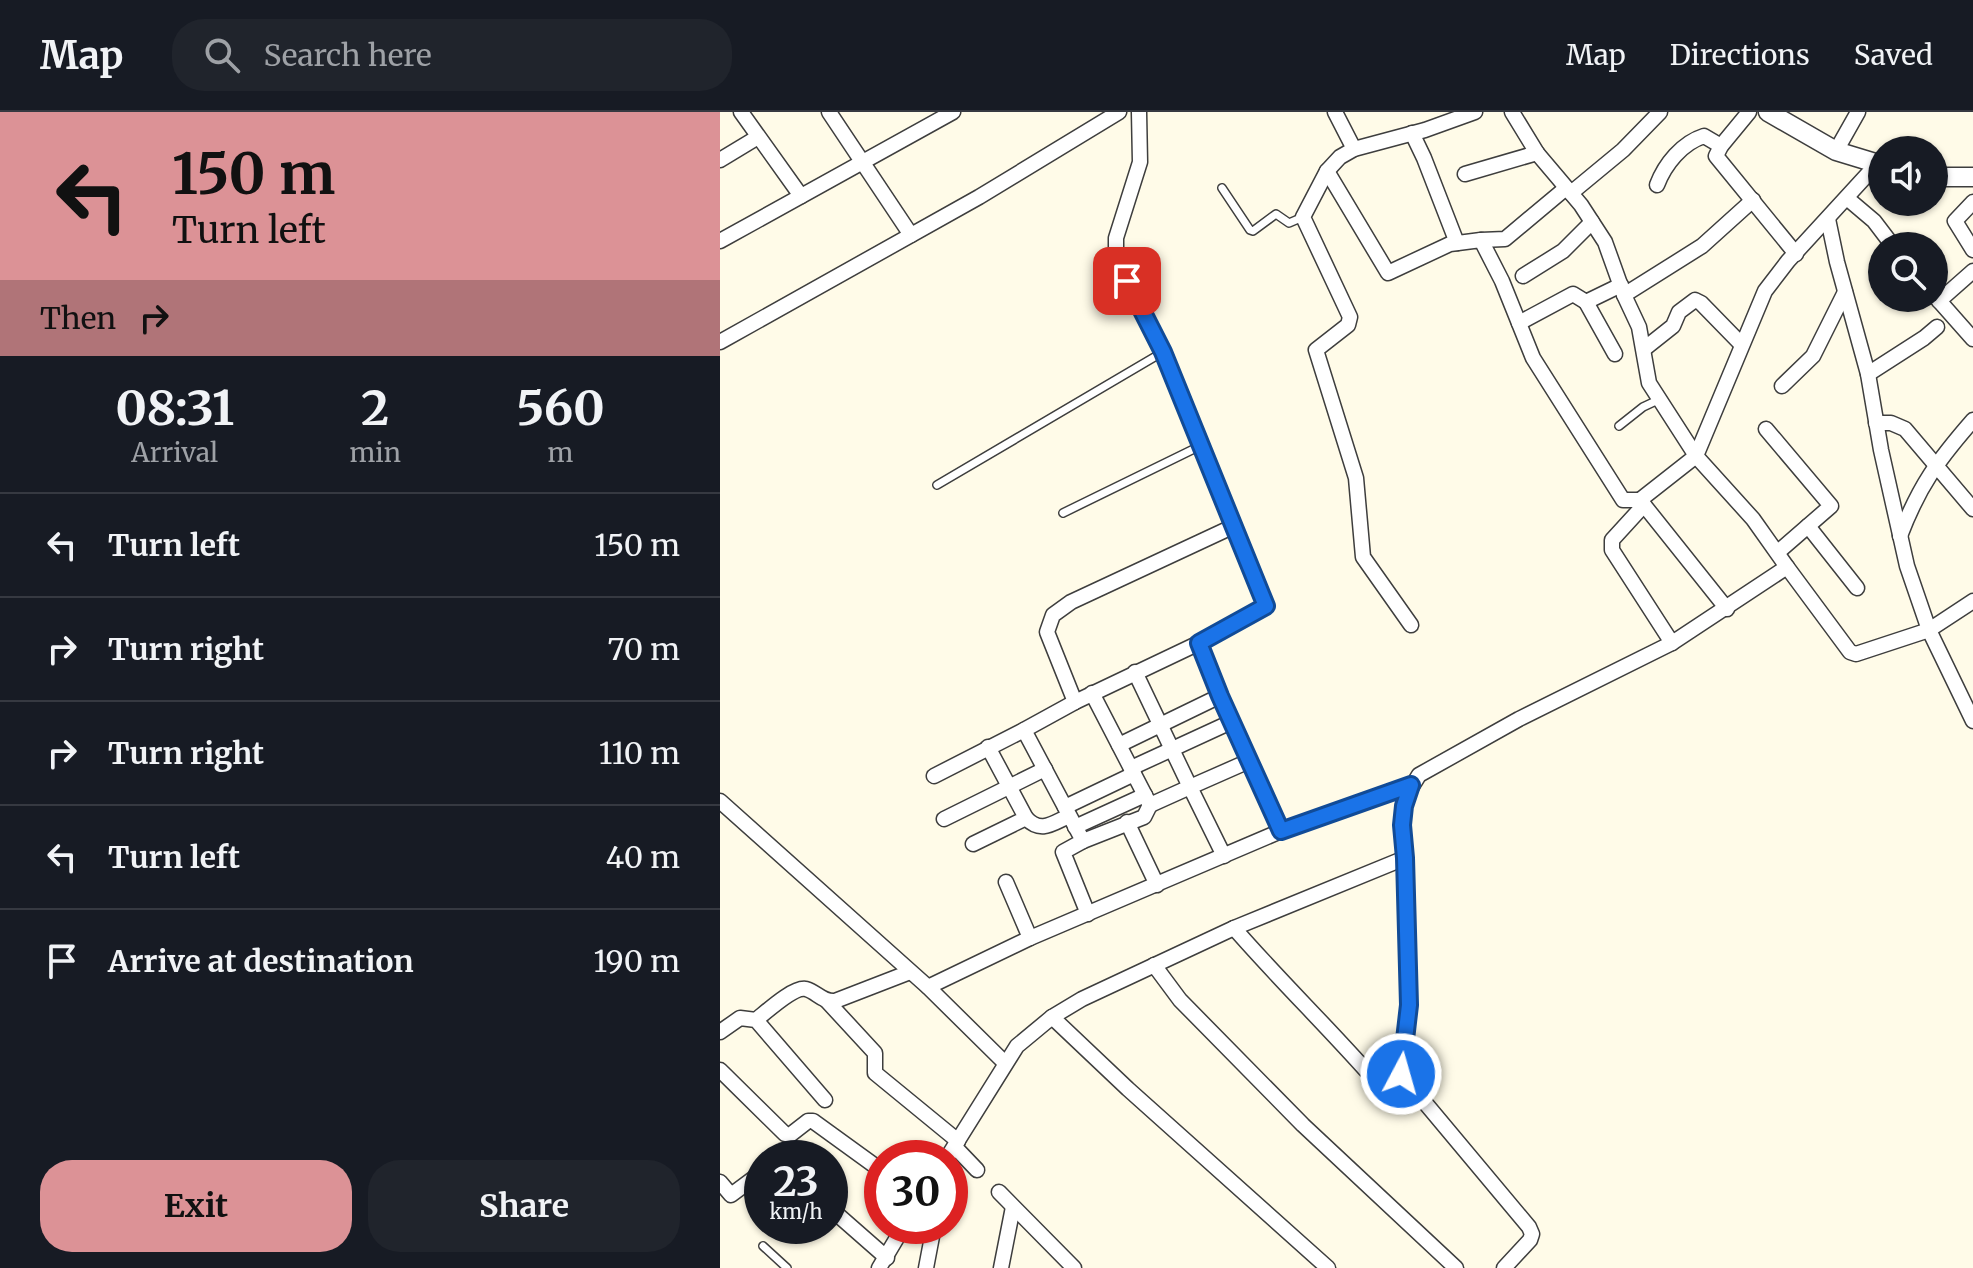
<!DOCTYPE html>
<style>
body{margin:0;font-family:Merriweather,serif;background:#20242c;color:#f1f3f6;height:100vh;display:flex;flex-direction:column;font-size:30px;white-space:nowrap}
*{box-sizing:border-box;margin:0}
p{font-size:26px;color:#9ea1a6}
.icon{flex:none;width:44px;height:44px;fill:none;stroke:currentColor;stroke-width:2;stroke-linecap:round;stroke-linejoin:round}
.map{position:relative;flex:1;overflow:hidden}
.drawer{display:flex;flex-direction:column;background:#171b24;width:720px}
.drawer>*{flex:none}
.banner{background:#dc9296;color:#111;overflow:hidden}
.buttons{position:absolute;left:1148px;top:24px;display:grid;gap:16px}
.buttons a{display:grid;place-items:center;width:80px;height:80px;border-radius:50%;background:#171b24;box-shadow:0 2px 6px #0004;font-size:40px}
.speed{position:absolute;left:24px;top:1028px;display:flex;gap:16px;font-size:40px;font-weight:700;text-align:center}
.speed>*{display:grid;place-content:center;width:104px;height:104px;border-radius:50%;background:#171b24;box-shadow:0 2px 6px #0004;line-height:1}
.speed small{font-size:20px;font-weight:400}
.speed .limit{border:12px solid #d22;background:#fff;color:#111}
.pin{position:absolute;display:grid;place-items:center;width:68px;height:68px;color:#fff;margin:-34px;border-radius:16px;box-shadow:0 4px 12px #0006}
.me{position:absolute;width:88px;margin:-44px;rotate:6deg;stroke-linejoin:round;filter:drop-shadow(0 0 6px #0008)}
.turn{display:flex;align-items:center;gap:28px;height:168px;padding:0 40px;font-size:36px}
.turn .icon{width:104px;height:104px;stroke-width:2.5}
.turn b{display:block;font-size:56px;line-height:68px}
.then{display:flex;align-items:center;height:76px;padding:0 40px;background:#0003;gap:16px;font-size:30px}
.eta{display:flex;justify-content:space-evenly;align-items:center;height:136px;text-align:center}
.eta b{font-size:48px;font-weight:700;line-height:56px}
.cta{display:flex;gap:16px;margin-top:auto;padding:16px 40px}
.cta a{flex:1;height:92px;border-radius:32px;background:#dc9296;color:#111;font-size:32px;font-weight:700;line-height:92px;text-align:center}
.cta a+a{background:#20242c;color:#f1f3f6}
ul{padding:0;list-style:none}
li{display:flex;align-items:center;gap:24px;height:104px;padding:0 40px;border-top:2px solid #363941}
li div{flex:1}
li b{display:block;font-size:30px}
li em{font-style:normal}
header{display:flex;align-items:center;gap:48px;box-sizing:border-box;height:112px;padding:0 40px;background:#171b24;border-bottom:2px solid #363941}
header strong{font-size:38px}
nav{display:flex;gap:44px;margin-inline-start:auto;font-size:28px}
.search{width:560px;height:72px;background:#20242c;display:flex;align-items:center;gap:20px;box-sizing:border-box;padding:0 28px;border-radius:32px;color:#9ea1a6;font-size:30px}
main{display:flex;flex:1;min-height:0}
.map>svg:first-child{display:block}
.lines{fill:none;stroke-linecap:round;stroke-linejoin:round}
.service-casing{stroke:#3e3e3e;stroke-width:10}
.minor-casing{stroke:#3e3e3e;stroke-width:17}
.tertiary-casing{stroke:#3e3e3e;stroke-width:21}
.service{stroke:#fff;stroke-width:7}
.minor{stroke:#fff;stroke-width:14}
.tertiary{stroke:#fff;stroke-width:18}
.route-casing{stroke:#114b97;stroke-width:20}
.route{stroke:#1a73e8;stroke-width:14}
</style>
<header>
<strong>Map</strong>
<div class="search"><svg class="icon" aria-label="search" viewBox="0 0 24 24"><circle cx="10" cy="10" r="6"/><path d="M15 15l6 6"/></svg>Search here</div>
<nav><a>Map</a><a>Directions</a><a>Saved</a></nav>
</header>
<main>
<section class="drawer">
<div class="banner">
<div class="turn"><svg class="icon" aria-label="left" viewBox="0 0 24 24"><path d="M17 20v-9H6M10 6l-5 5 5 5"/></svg><div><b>150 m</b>Turn left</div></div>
<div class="then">Then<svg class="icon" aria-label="right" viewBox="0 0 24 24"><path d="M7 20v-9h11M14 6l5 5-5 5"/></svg></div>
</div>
<div class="eta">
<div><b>08:31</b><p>Arrival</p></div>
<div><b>2</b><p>min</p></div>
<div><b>560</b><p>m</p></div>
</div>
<ul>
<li><svg class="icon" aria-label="left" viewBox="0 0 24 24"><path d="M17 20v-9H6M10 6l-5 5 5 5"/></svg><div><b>Turn left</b></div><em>150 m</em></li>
<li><svg class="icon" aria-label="right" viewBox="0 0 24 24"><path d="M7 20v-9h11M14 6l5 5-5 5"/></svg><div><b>Turn right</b></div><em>70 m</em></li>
<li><svg class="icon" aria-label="right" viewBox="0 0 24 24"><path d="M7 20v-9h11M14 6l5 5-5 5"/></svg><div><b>Turn right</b></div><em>110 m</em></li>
<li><svg class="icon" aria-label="left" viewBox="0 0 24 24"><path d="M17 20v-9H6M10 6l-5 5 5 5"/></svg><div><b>Turn left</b></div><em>40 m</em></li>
<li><svg class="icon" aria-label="arrive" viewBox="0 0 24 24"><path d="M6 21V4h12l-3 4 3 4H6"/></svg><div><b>Arrive at destination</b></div><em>190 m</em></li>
</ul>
<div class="cta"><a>Exit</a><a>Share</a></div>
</section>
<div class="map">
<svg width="1253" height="1156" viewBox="0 0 1253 1156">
<rect width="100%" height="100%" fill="#fffbe8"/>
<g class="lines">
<!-- service casing -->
<g class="service-casing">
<g id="service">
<polyline points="502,76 530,118 533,119 556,102 569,111 583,105"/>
<polyline points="899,314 923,295 938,288"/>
<polyline points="217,373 443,240"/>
<polyline points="343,401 480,334"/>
<polyline points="43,1134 67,1156"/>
</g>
</g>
<!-- minor casing -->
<g class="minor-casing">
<g id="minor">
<polyline points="21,0 81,84"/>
<polyline points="109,0 191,123"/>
<polyline points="615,0 634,37"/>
<polyline points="792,0 817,41 861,93 885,130 904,183 919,215 929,271 976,344 920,388"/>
<polyline points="1029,0 1001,34 996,44 1076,142"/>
<polyline points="692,21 704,46 737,131"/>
<polyline points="1116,39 1138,0"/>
<polyline points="0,48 38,25"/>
<polyline points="607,59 668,161 730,132 761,128 782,169 813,246 903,388 920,388 1007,497"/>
<polyline points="745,62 817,41"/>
<path d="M937 73C945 52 962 31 984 24L1001 34"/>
<polyline points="851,81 903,38 940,0"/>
<polyline points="1128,87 1154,109 1173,134"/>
<polyline points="1253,90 1235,109 1253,138"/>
<polyline points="1108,107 1117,150 1148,262 1161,338 1187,454 1209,518 1253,609"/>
<polyline points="761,128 785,127 846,76"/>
<polyline points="0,129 233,0"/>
<polyline points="803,164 843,139 872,110"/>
<polyline points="904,183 982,134 1033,88"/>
<polyline points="1214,183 1253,227"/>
<polyline points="1219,189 1253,159"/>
<polyline points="866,190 895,242"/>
<polyline points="799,211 853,182 866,190 901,173"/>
<polyline points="0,230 259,85 399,0"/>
<polyline points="924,237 953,214 959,200 975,188 981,191 1021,232"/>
<polyline points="1148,262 1204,226 1217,215"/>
<polyline points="1062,274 1093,244 1125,180"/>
<polyline points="1156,311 1171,311 1185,317 1253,397"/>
<polyline points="1046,317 1111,394 1058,440"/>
<polyline points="924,393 892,428 892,438 952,531"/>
<polyline points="1088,414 1137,476"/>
<path d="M1180 424C1199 374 1218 348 1253 308"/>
<polyline points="1067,455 1033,407 976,344 1045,179 1068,149 1157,52"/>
<polyline points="691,513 643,445 636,366 596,238 628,213 630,205 583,105 607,59 620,45 634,37 705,18 755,0"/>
<polyline points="479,531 500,584 561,719"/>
<polyline points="372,581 430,693 470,675 415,560"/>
<polyline points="355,590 327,520 333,503 351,490 512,415"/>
<polyline points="399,633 500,584"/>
<polyline points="411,656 511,610"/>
<polyline points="214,664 304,618"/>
<polyline points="0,689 208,875 285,951"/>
<polyline points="345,695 414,662"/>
<path d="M306 706C321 722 333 711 349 704"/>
<polyline points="224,707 325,657"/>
<polyline points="407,710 437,773"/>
<polyline points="355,715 425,683"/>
<polyline points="363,729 424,705 430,693"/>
<polyline points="253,732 306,706 268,635"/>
<polyline points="504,744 470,675 529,649"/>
<polyline points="286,770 310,826"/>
<polyline points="368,802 343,740 363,729 304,618 355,590 479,531 546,494 443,240 396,145 396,126 420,50 419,0"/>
<path d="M514 816C561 870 612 919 659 973L665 975 681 962"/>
<polyline points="434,853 460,888 583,1013 736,1156"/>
<polyline points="208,875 310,826 561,719 691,673"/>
<polyline points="107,889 155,941 155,961 238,1029"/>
<polyline points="332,905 408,977 608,1156"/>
<path d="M36 908C46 900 74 874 86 877 97 880 102 890 115 889L190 860"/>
<polyline points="0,920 20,906 36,908 105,988"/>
<polyline points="0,958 65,1022 70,1023 88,1009 93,1009 162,1059"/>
<polyline points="235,1035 257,1058"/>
<polyline points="227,1046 297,934 332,905 362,887 514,816 685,746"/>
<polyline points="0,1070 11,1083 42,1060"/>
<polyline points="279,1080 354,1156"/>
<polyline points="110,1096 167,1146"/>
<polyline points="159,1156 184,1114"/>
<polyline points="206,1156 214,1114"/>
<polyline points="281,1156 293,1095"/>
<polyline points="784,1156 810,1128 812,1122 809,1115 681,962 689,893 685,746 682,713 686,684 699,663 799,607 952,531 1067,455 1130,540 1136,542 1209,518 1253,489"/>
</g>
</g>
<!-- tertiary casing -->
<g class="tertiary-casing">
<g id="tertiary">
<polyline points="1048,0 1116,39 1162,53"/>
<polyline points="1214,65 1253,65"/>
</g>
</g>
<!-- service -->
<use href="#service" class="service"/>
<!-- minor -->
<use href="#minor" class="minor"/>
<!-- tertiary -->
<use href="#tertiary" class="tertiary"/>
</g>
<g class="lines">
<!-- route casing -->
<g class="route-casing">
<polyline id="route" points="407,169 443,240 546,494 479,531 500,584 561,719 691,673 684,694 682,713 685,746 689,893 681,962"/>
</g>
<!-- route -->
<use href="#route" class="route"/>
</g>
</svg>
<div class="buttons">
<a><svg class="icon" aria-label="sound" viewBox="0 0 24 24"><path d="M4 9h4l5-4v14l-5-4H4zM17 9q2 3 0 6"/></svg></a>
<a><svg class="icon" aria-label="search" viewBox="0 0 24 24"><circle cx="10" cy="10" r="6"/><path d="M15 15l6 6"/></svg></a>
</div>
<div class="speed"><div>23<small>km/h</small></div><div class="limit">30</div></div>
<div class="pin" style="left:407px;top:169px;background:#d93025"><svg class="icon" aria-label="arrive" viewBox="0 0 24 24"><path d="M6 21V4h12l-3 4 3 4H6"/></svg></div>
<svg class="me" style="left:681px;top:962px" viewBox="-20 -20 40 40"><circle r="17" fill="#1a73e8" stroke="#fff" stroke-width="3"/><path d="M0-11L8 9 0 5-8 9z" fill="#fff"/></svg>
</div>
</main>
